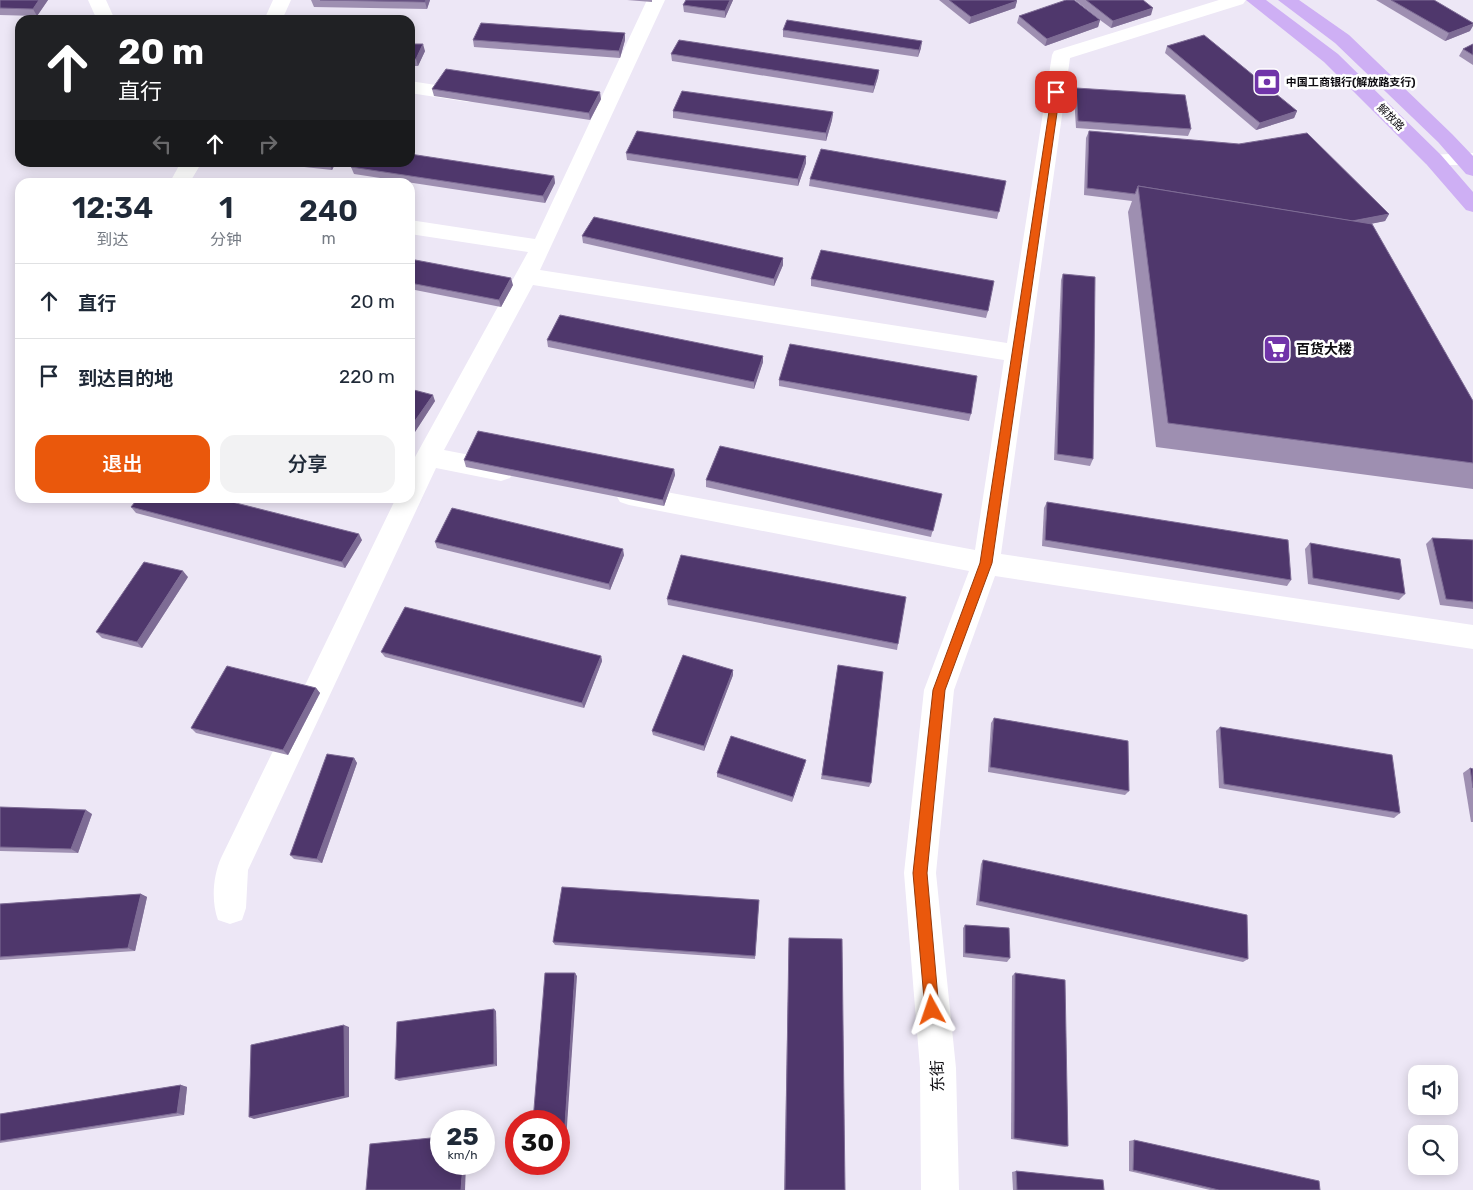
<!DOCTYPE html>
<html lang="zh">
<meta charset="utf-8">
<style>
body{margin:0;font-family:Rubik,"Noto Sans SC",sans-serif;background:#f2f2f3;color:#1f2937;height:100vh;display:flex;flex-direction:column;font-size:19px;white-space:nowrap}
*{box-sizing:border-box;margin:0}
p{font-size:16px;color:#747a83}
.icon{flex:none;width:28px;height:28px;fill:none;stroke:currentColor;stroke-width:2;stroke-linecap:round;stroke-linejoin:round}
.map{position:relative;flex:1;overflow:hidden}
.sheet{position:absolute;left:15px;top:178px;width:400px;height:325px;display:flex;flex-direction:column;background:#fff;border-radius:15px;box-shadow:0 2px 12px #0003}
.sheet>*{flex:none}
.hud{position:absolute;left:15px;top:15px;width:400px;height:152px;border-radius:15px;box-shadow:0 2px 12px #0003;background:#202124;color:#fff;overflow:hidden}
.tools{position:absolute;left:1408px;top:1065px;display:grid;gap:10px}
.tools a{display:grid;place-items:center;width:50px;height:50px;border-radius:10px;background:#fff;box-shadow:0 2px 12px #0003;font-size:25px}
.speed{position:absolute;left:430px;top:1110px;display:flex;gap:10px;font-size:25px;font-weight:700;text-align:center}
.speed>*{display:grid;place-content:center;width:65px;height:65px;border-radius:50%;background:#fff;box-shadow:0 2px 12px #0003;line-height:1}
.speed small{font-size:12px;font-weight:400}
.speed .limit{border:8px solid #d22;background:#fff;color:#111}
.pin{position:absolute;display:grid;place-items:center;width:42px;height:42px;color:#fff;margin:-21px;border-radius:10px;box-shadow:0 2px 8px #0006}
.me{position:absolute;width:55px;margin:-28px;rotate:355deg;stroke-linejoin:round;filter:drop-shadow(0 0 4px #0008)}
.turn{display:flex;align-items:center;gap:18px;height:105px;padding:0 20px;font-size:22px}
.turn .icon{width:65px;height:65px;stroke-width:2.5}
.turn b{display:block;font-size:35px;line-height:42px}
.lanes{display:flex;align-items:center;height:48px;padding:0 20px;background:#0003;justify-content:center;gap:25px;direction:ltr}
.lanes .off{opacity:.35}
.eta{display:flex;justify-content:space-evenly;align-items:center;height:85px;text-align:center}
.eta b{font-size:30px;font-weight:600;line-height:35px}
.button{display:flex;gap:10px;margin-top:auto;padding:10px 20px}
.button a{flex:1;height:58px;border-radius:15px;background:#ea580c;color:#fff;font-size:20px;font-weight:600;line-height:58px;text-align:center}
.button a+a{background:#f2f2f3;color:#1f2937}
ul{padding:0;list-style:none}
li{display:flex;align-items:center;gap:15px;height:75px;padding:0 20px;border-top:1px solid #e0e1e3}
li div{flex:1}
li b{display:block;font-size:19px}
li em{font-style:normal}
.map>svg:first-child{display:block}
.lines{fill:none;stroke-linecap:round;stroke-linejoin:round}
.minor{fill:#fff;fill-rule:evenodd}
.tertiary{fill:#fff;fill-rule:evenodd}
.trunk{fill:#ceaff4;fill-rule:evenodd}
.wall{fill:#9e8fb1}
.shaded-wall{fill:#7e6c95}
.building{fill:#4f376c;stroke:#7e6c95}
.route{fill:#ea580c;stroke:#983908}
.labels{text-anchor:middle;stroke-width:5;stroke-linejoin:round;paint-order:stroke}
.far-poi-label{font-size:11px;font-weight:bold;fill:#0f0d12;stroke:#fff;text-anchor:start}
.far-street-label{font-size:11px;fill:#0f0d12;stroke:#fff}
.poi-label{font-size:14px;font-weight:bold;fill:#0f0d12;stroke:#fff;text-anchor:start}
.near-street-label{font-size:16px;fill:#0f0d12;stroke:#fff}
</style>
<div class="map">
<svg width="1473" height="1190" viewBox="0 0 1473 1190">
<rect width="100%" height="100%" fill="#ede7f6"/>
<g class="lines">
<!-- minor -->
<g class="minor">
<polygon points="88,0 106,0 115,20 97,20"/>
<polygon points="273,0 291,0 282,20 264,20"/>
<path d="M647 0H665L540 270 1007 343 1052 55 1054 51 1219 0H1246L1243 4 1070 58 1001 554 1473 625V649L995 576 954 690 936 873 956 1068 959 1190H921L920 1068 904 873 924 690 969 571 629 505 620 502 616 495 620 488 629 485 975 550 1004 360 533 285 444 450 501 461 510 464 514 471 510 478 501 481 436 468 248 870 246 908 242 920 230 924 218 920C211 901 213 876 221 858L396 498H410V468L415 457 528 252 410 234V220L535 239Z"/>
<polygon points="410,81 468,90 475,92 478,96 475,100 468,102 410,93"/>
<polygon points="181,162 202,162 190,182 170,182"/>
</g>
<!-- tertiary -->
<polygon class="tertiary" points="1473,153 1473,165 1427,165 1424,160 1427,155"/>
<!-- trunk -->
<g class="trunk">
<polygon points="1246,0 1266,0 1338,54 1441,155 1473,192 1473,212 1466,210 1427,165 1324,62"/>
<polygon points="1278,0 1299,0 1349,35 1452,134 1473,156 1473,176 1466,174 1438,142 1335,43"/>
</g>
</g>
<!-- wall -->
<g class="wall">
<polygon points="0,0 48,0 37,16 0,15"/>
<polygon points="311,0 430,0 427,9 314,7"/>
<polygon points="627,0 652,0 652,2"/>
<polygon points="733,0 725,18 684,12 683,5"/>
<polygon points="939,0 1016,0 1017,1 1015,8 969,24"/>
<polygon points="1075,0 1143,0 1151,15 1111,28 1100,20 1098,27 1045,46 1017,23 1019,16 1099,19"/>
<polygon points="1376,0 1434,0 1470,31 1445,41"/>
<polygon points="783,30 921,48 918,57 783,37"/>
<polygon points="473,40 625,40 620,58 474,47"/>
<polygon points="410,44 425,51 418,66 410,66"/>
<polygon points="1473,44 1473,65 1459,56 1463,49"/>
<polygon points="1167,46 1297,111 1294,118 1256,130 1165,53"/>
<polygon points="671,54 879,70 878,77 873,93 672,61"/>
<polygon points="1076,88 1191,129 1188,136 1076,128 1074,95"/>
<polygon points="432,89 601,99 590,120 434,96"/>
<polygon points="673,111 833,112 832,120 826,141 673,118"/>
<polygon points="1089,131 1389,214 1385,221 1369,224 1473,401 1473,489 1156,447 1128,212 1132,201 1084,195 1086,138"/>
<polygon points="626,153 806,156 806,163 798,186 627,160"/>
<polygon points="258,162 336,162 332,170"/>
<polygon points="351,167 554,176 555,183 545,203 354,174"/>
<polygon points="810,179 1006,181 997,219 809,186"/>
<polygon points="582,236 783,258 783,265 774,286 583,243"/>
<polygon points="410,259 513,285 501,307 410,289"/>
<polygon points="1063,274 1093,459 1090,466 1054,460 1061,280"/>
<polygon points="811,279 988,311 986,318 811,286"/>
<polygon points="547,340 763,356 763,362 754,389 548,347"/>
<polygon points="779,380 971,414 969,421 779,386"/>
<polygon points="410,389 435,401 413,435 410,434"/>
<polygon points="464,460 674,469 675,475 664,506 466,467"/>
<polygon points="706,480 942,494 931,537 706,487"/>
<polygon points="1047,502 1291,580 1287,586 1042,546 1044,508"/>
<polygon points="131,507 362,540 345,568 136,513"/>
<polygon points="1432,538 1473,540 1473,609 1440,605 1426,544"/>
<polygon points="435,542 624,555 610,590 437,548"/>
<polygon points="1310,543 1405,594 1399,600 1308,584 1305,549"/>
<polygon points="188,577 142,648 102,638 96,632"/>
<polygon points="667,599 898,644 897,650 668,605"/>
<polygon points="381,652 601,656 602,661 584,708 385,657"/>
<polygon points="838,665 871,783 869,787 821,779"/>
<polygon points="733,675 704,751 653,735 652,731"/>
<polygon points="316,688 320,693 288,755 196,733 191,728"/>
<polygon points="994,718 1129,791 1125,795 988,772 991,723"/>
<polygon points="1220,727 1400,813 1394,818 1219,788 1216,731"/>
<polygon points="354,758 357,763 322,863 294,859 290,855"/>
<polygon points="805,764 792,802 717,777 717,773"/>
<polygon points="1470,768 1473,769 1473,822 1471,822 1463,773"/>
<polygon points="0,807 92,814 78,853 0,851"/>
<polygon points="983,860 1248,959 1243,962 976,905 981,864"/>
<polygon points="141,894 147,897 135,951 0,960 0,904"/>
<polygon points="759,900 755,959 555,945 553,942"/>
<polygon points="965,925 1010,958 1007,962 963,957 963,928"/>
<polygon points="789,938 845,1190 784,1190"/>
<polygon points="1015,973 1068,1146 1065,1147 1011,1139 1012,976"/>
<polygon points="496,1011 497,1066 399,1081 395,1079"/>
<polygon points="181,1085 187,1087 184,1115 0,1143 0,1114"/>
<polygon points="1134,1140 1320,1190 1210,1190 1129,1171 1129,1141"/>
<polygon points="1016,1171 1104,1190 1013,1190 1012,1172"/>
</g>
<!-- shaded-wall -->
<g class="shaded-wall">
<polygon points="39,0 48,0 37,16 33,9"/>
<polygon points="426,0 430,0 427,9 425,2"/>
<polygon points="730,0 733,0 725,18 725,11"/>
<polygon points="1017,1 1015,8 969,24 971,17"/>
<polygon points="1153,8 1151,15 1111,28 1113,21"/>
<polygon points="1100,20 1098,27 1045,46 1047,39"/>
<polygon points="1473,24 1473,26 1470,31 1445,41 1449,33"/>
<polygon points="625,33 625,40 620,58 619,51"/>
<polygon points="922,41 921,48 918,57 919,50"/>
<polygon points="423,44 425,51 418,66 416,59"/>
<polygon points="879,70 878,77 873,93 874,86"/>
<polygon points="600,92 601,99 590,120 589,113"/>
<polygon points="1297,111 1294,118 1256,130 1260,123"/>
<polygon points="833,112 832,120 826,141 826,133"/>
<polygon points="806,156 806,163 798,186 798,179"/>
<polygon points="330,162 336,162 332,170 329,163"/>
<polygon points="554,176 555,183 545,203 543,196"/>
<polygon points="1389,214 1385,221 1341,230 1345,223"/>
<polygon points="783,258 783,265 774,286 774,279"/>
<polygon points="511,278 513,285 501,307 499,300"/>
<polygon points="763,356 763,362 754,389 754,382"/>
<polygon points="433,395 435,401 413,435 410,428"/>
<polygon points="674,469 675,475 664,506 663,500"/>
<polygon points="60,498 73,498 62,500"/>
<polygon points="359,534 362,540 345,568 342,562"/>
<polygon points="623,549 624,555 610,590 609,584"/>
<polygon points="183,571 188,577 142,648 137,642"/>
<polygon points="601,656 602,661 584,708 582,703"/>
<polygon points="733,670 733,675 704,751 704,746"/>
<polygon points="316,688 320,693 288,755 283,750"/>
<polygon points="354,758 357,763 322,863 317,859"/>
<polygon points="806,760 805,764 792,802 793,797"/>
<polygon points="86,810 92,814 78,853 71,849"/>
<polygon points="141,894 147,897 135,951 128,948"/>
<polygon points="575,973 577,976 566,1141 564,1140"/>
<polygon points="494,1009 496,1011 497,1066 494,1064"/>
<polygon points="344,1025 349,1027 349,1097 254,1119 249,1117"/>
<polygon points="181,1085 187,1087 184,1115 177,1113"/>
<polygon points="463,1164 466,1164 465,1190 461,1190"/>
</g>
<!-- building -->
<g class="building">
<polygon points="0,0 39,0 33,9 0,8"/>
<polygon points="320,0 426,0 425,2"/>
<polygon points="686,0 730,0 725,11 683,5"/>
<polygon points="949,0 1016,0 1017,1 971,17"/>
<polygon points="1066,0 1074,0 1100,20 1047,39 1019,16"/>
<polygon points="1086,0 1143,0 1153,8 1113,21"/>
<polygon points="1391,0 1434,0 1473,23 1473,24 1449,33"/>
<polygon points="787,20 922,41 919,50 783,30"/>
<polygon points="481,23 625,33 619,51 473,40"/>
<polygon points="1204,35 1297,111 1260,123 1167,46"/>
<polygon points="679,40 879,70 874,86 671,54"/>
<polygon points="410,44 423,44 416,59 410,59"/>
<polygon points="1473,44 1473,55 1463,49"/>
<polygon points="446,69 600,92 589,113 432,89"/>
<polygon points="1076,88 1185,95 1191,129 1078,121"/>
<polygon points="682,91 833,112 826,133 673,111"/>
<polygon points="637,131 806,156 798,179 626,153"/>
<polygon points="1089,131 1239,144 1307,133 1389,214 1352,221 1138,186 1135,194 1087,188"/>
<polygon points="821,149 1006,181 999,212 810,179"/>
<polygon points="410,154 554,176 543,196 351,167 354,162 410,162"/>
<polygon points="1138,186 1372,224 1473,401 1473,463 1168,423"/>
<polygon points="594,217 783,258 774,279 582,236"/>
<polygon points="821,250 994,281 988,311 811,279"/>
<polygon points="410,259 511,278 499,300 410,283"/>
<polygon points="1063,274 1095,277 1093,459 1057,454"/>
<polygon points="560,315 763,356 754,382 547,340"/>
<polygon points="790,344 977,376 971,414 779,380"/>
<polygon points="410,389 433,395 410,428"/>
<polygon points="478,431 674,469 663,500 464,460"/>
<polygon points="720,446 942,494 933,531 706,480"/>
<polygon points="138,498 216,498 359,534 342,562 131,507"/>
<polygon points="1047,502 1288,540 1291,580 1045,540"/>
<polygon points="452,508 623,549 609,584 435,542"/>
<polygon points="1432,538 1473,540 1473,602 1446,599"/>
<polygon points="1310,543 1400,559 1405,594 1313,578"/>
<polygon points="681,555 906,597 898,644 667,599"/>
<polygon points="144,562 183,571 137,642 96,632"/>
<polygon points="405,607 601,656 582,703 381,652"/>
<polygon points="683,655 733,670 704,746 652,731"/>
<polygon points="838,665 883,672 871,783 822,775"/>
<polygon points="227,666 316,688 283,750 191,728"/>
<polygon points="994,718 1128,741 1129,791 990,767"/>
<polygon points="1220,727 1392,755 1400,813 1224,784"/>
<polygon points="731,736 806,760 793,797 717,773"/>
<polygon points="327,754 354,758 317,859 290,855"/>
<polygon points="1470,768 1473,769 1473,788"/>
<polygon points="0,807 86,810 71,849 0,847"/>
<polygon points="983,860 1247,915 1248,959 979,901"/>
<polygon points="562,887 759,900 755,956 553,942"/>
<polygon points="141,894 128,948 0,957 0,904"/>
<polygon points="965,925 1009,928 1010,958 965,953"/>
<polygon points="789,938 842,939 845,1190 785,1190"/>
<polygon points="545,973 575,973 564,1140 559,1140 559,1121 533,1121"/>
<polygon points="1015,973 1065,980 1068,1146 1014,1138"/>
<polygon points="494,1009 494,1064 395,1079 397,1022"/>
<polygon points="344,1025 345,1096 249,1117 251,1045"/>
<polygon points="181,1085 177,1113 0,1141 0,1114"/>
<polygon points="441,1137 441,1164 463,1164 461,1190 366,1190 370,1144"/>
<polygon points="1134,1140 1319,1181 1320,1190 1219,1190 1133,1170"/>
<polygon points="1016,1171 1103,1180 1104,1190 1017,1190"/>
</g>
<!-- route -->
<polygon class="route" points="1056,89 1060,92 992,563 945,690 927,873 939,1010 937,1015 932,1017 927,1015 925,1010 913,873 933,690 980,563 1052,92"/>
<!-- icons -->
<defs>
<g id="bank-square" transform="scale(1.4375)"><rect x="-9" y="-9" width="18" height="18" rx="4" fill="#7034a9" stroke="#fff"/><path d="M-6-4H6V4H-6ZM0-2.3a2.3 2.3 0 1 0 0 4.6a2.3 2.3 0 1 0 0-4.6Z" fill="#fff"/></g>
<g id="supermarket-square" transform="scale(1.4375)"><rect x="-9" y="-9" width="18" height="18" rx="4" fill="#7034a9" stroke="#fff"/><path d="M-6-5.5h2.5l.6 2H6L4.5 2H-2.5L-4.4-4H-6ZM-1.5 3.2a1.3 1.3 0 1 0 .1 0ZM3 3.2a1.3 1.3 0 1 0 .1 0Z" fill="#fff"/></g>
</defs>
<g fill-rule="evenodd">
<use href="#bank-square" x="1267" y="82"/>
<use href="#supermarket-square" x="1277" y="349"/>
</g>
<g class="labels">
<!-- far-poi labels -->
<g class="far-poi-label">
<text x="1286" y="86">中国工商银行(解放路支行)</text>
</g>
<!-- far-street labels -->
<g class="far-street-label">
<text transform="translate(1391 117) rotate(45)" y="4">解放路</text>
</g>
<!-- poi labels -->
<g class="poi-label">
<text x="1296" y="354">百货大楼</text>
</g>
<!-- near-street labels -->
<g class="near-street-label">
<text transform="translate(937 1076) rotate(-92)" y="6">东街</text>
</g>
</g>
</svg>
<div class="tools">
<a><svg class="icon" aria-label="sound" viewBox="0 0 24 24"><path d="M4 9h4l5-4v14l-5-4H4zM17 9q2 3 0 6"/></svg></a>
<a><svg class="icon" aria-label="search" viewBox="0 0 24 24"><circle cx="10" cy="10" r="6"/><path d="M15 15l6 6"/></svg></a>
</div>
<div class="speed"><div>25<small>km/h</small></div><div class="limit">30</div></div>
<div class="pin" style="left:1056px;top:92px;background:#d93025"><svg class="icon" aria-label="arrive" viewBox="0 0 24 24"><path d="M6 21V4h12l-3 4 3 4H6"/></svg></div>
<svg class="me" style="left:932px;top:1010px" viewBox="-20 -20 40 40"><path d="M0-17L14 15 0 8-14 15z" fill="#ea580c" stroke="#fff" stroke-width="4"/></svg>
<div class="hud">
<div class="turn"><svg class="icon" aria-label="ahead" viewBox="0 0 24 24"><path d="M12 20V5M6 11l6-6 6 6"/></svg><div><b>20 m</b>直行</div></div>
<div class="lanes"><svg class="icon off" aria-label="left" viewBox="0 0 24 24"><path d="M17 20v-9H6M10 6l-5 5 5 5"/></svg><svg class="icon" aria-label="ahead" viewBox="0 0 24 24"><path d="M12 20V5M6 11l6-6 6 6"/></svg><svg class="icon off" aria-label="right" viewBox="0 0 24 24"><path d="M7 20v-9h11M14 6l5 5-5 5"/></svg></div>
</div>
<section class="sheet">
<div class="eta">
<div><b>12:34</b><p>到达</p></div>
<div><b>1</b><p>分钟</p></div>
<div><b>240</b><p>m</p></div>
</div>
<ul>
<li><svg class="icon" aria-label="ahead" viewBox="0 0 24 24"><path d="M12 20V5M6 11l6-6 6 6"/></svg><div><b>直行</b></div><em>20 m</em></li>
<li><svg class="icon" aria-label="arrive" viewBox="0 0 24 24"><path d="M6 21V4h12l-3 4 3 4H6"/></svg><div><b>到达目的地</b></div><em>220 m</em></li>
</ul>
<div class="button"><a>退出</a><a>分享</a></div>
</section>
</div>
